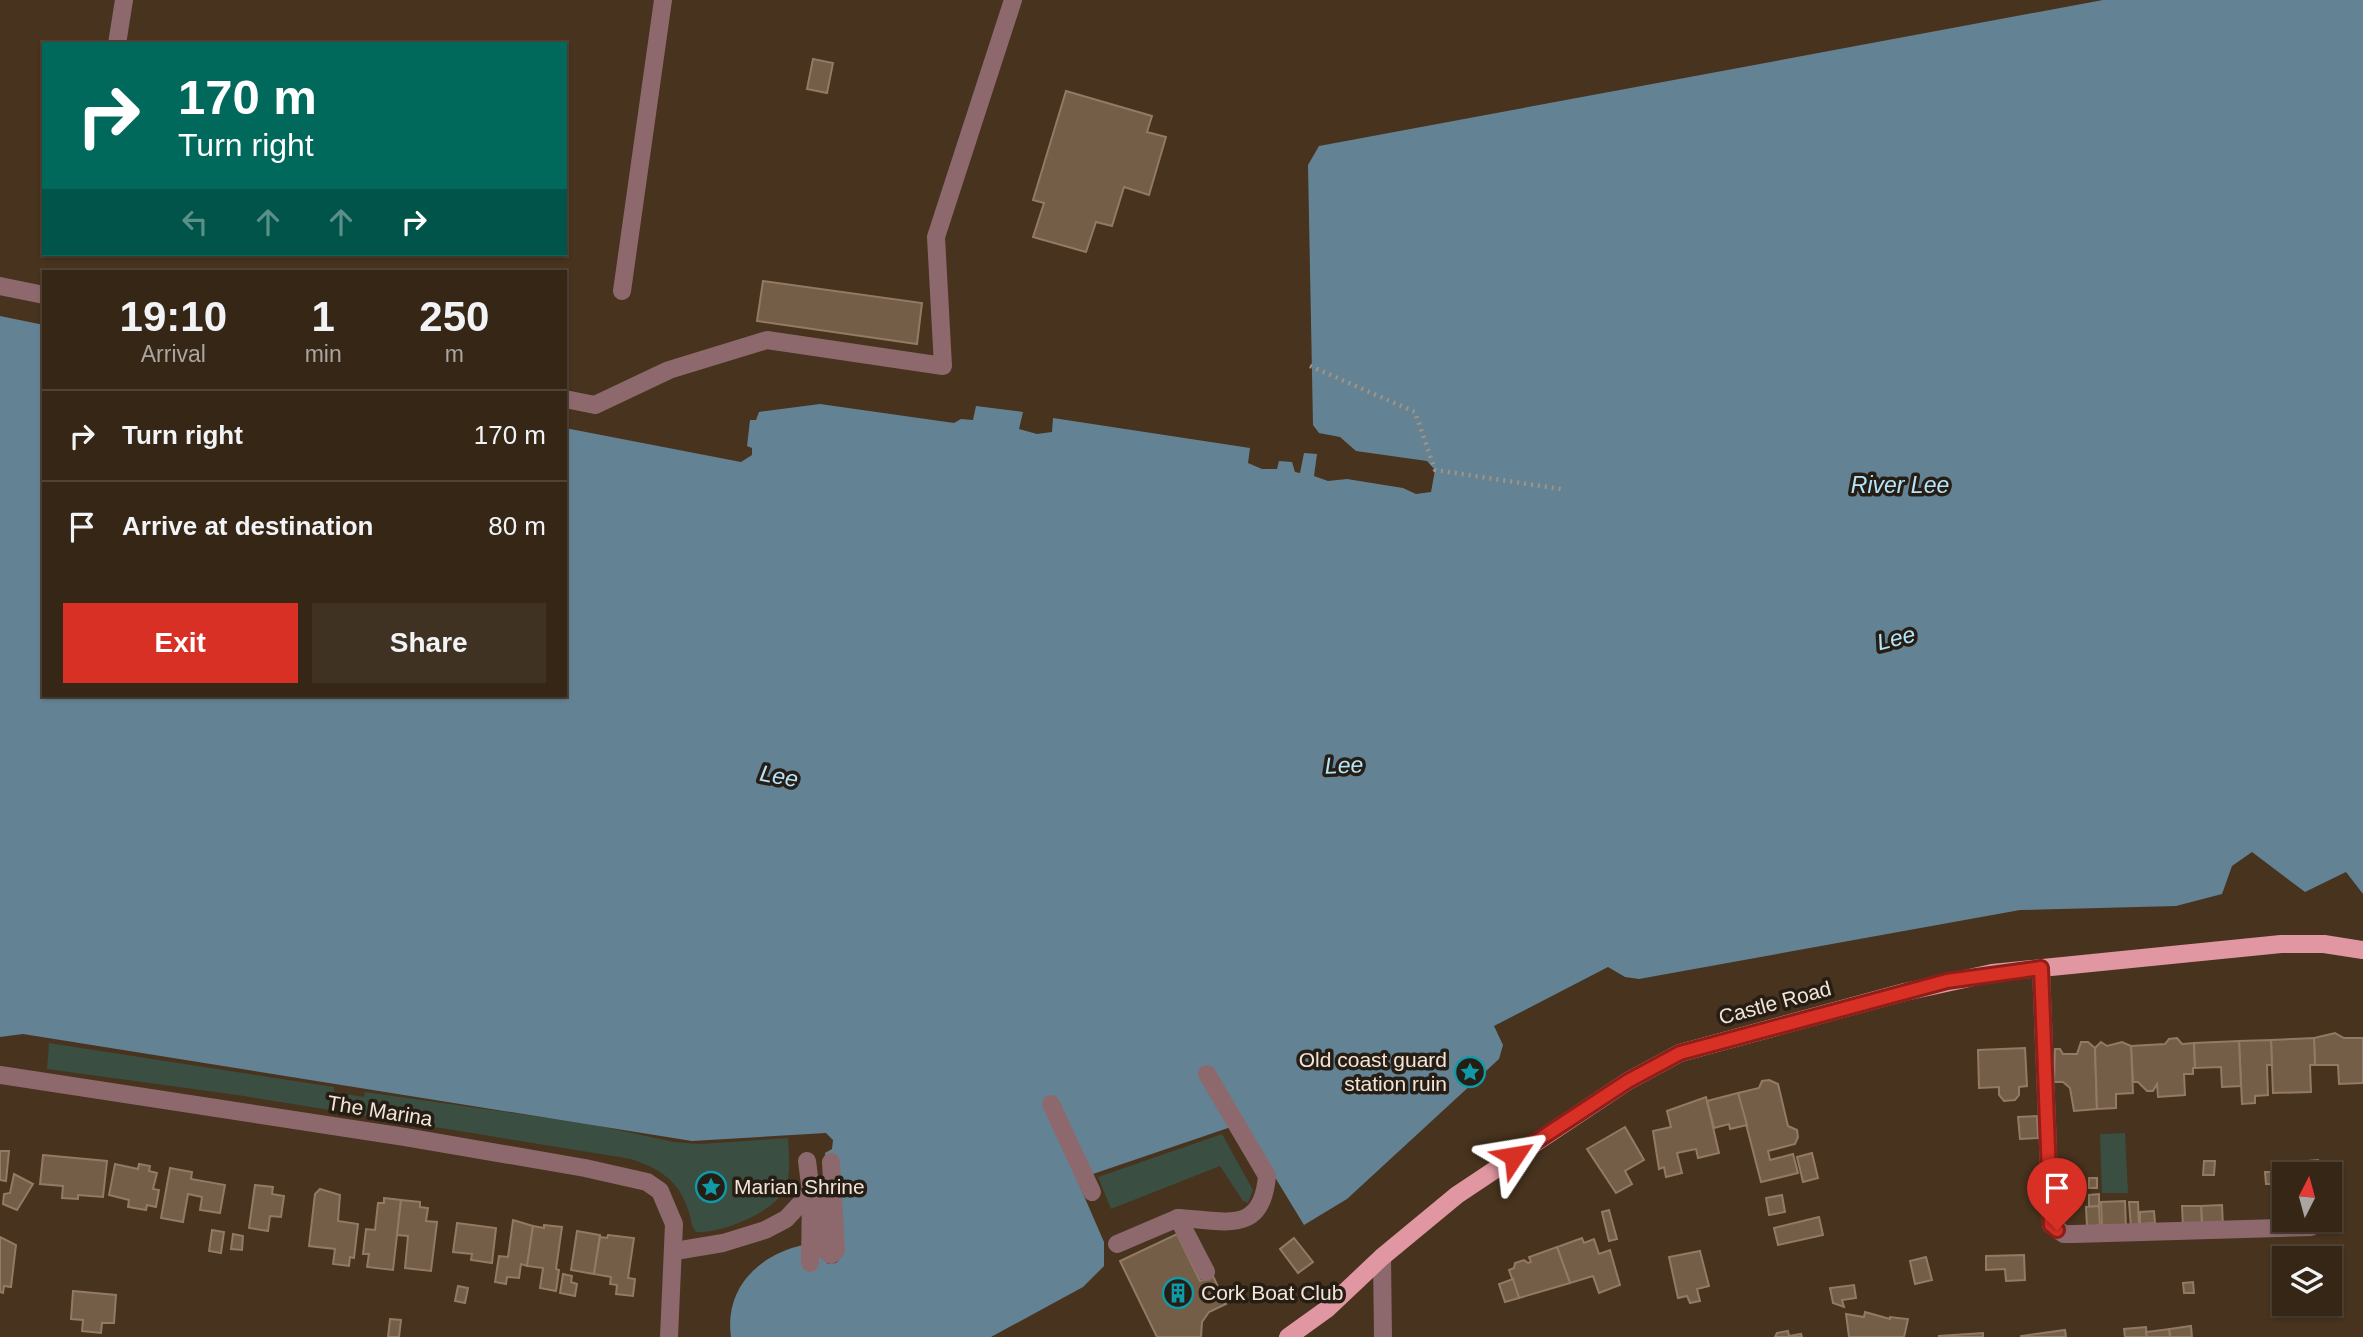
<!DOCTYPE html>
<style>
body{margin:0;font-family:Arial,sans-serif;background:#403223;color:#f1f3f6;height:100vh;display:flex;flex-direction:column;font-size:26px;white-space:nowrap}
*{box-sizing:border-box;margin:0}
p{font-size:23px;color:#aaa5a1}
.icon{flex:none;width:38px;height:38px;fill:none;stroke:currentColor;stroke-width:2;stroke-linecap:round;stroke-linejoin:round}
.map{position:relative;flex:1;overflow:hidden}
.sheet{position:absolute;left:42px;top:270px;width:525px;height:427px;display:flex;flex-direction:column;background:#352616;border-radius:0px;box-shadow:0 2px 5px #0004,0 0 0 2px #4f4335}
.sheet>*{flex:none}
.top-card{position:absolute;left:42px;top:42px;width:525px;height:214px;border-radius:0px;box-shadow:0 2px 5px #0004,0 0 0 2px #4f4335;background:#00695c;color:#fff;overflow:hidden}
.needle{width:46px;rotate:6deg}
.controls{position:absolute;left:2272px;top:1162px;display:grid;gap:14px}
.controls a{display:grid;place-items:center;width:70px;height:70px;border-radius:0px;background:#352616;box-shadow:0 2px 5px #0004,0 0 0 2px #4f4335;font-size:35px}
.pin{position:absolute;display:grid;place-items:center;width:60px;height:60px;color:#fff;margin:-72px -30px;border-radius:50% 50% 50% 0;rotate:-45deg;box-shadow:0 0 7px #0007}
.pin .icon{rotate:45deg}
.me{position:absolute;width:77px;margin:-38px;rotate:57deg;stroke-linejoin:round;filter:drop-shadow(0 0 5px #0008)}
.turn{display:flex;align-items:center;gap:24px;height:147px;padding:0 21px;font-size:32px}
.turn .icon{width:91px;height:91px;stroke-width:2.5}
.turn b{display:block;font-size:49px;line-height:60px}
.lanes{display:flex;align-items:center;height:66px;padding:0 21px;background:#0003;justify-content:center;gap:35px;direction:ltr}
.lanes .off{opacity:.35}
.eta{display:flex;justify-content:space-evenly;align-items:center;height:119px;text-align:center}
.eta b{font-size:42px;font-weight:700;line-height:49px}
.cta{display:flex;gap:14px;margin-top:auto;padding:14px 21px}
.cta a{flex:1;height:80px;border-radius:0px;background:#d93025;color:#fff;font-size:28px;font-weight:700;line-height:80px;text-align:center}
.cta a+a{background:#403223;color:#f1f3f6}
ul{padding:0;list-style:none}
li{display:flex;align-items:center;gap:21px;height:91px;padding:0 21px;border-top:2px solid #4f4335}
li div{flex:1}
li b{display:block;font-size:26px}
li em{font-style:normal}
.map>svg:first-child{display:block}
.green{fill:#3a4e41}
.water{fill:#638394}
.building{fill:#755e48;stroke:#927a63;stroke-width:2}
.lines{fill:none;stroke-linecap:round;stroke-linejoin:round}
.path{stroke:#a39382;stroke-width:4.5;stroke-dasharray:2 5;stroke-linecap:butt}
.minor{stroke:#8d696d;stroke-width:18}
.major{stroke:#e197a1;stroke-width:18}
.route-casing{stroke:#8d1f18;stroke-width:18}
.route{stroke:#d93025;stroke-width:12}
.labels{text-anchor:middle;stroke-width:7;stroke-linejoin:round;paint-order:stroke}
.street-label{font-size:21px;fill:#f2e5d8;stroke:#261d14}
.poi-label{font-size:21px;fill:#f2e5d8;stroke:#261d14;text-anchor:start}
.water-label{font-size:23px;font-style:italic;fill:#b5e5fd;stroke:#261d14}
</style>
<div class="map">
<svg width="2363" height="1337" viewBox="0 0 2363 1337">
<rect width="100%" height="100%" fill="#47331e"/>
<!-- green -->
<g class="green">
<path d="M49 1043 334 1087V1092L364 1097 365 1092 590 1124 674 1142 700 1144 788 1138C789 1153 791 1172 786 1187 776 1212 721 1234 696 1232 691 1226 691 1219 689 1212 679 1181 661 1169 631 1159L237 1095 47 1069Z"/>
<polygon points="2125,1133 2128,1193 2102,1193 2100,1134"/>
<polygon points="1222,1134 1253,1190 1248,1203 1243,1201 1220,1166 1111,1209 1098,1177"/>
</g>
<!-- water -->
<path class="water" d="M2103 0H2363V894L2346 872 2305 892 2252 852 2232 866 2222 894 2176 906 2020 910 1639 979 1625 977 1608 967 1494 1026 1503 1045 1499 1059 1347 1199 1304 1225 1253 1141 1231 1127 1090 1175 1045 1106 1104 1242V1266L1083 1287 991 1337H731C724 1289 758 1255 803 1245L819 1254 828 1264 836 1263 842 1256 831 1215 825 1153 832 1149 833 1140 826 1133 692 1141 23 1034 0 1037V316L44 325V695H565V428L741 462 752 455V448L747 446 750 420H756L759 412 820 404 954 423 961 419 973 420 976 406 1023 412 1019 429 1037 434 1052 432 1053 418 1250 448 1248 463 1262 469H1277L1279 461 1292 462 1295 472 1300 473 1304 453 1317 454 1314 476 1328 481 1347 479 1403 488 1416 494 1431 492 1435 470 1427 461 1356 451 1340 437 1319 433 1313 425 1308 165 1319 146Z"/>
<!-- building -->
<g class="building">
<polygon points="813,59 833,63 827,93 807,89"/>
<polygon points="1066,91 1152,116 1147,132 1166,137 1149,195 1124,187 1112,226 1096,222 1086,252 1033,237 1044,203 1033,200"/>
<polygon points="763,281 922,303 917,344 757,321"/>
<polygon points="2335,1033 2344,1038 2363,1038 2363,1083 2339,1084 2338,1065 2315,1065 2314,1038"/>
<polygon points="2177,1038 2182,1044 2194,1043 2195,1068 2193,1068 2193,1074 2184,1074 2185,1095 2158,1097 2157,1084 2153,1091 2147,1091 2138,1082 2133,1082 2131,1046 2165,1044 2169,1039"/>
<polygon points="2314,1038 2315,1065 2310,1065 2311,1092 2273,1093 2271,1040"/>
<polygon points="2271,1040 2272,1065 2267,1065 2268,1095 2255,1096 2255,1103 2242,1104 2239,1041"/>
<polygon points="2239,1041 2241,1086 2222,1087 2221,1067 2195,1068 2194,1043"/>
<polygon points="2081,1042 2088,1042 2095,1048 2097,1109 2074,1111 2070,1088 2063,1082 2054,1082 2055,1049 2060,1049 2063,1054 2077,1054"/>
<polygon points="2101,1042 2107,1046 2122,1042 2131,1046 2133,1093 2116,1094 2116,1108 2097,1109 2095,1048"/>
<polygon points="2025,1048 2027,1086 2019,1087 2019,1095 2015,1100 2004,1101 1999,1095 1999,1087 1979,1088 1978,1050"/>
<polygon points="1769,1080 1778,1084 1788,1126 1797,1130 1798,1137 1795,1144 1768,1151 1770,1160 1793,1154 1798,1173 1761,1182 1738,1093 1759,1088 1762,1081"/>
<polygon points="1738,1093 1747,1125 1730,1129 1729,1124 1714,1128 1707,1101"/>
<polygon points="1706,1097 1719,1153 1698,1158 1696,1149 1677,1153 1682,1173 1666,1177 1664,1167 1659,1169 1653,1131 1671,1127 1667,1111"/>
<polygon points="2037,1116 2038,1138 2020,1139 2018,1117"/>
<polygon points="1625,1127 1644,1160 1625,1171 1632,1184 1616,1193 1587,1149"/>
<polygon points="0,1151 9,1151 6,1181 0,1180"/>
<polygon points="1812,1153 1818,1178 1803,1182 1797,1157"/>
<polygon points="43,1155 107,1161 103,1197 78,1195 78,1199 62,1198 63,1186 40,1184"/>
<polygon points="2318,1160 2319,1174 2308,1174 2308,1161"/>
<polygon points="2204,1161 2215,1161 2214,1175 2203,1175"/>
<polygon points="115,1164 138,1169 139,1164 150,1166 149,1171 157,1173 153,1189 159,1190 156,1207 147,1205 146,1210 128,1207 129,1200 109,1195"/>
<polygon points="170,1168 192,1172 191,1179 225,1185 220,1213 200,1210 202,1197 188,1194 183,1222 161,1218"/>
<polygon points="2265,1172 2275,1172 2276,1184 2266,1184"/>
<polygon points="14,1174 33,1184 17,1210 3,1204 4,1194 10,1193"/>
<rect x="2089" y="1178" width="8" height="10"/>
<polygon points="255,1185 273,1187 272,1194 284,1196 281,1217 270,1216 268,1231 249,1228"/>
<polygon points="320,1189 340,1195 338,1221 358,1224 354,1258 350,1257 349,1266 333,1264 335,1249 309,1246 315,1194"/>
<polygon points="2099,1194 2099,1206 2089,1207 2089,1195"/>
<polygon points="1782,1195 1785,1212 1769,1215 1766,1198"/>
<polygon points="2279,1196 2284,1196 2284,1220 2280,1223"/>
<polygon points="384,1198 401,1200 393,1270 367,1267 369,1254 363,1254 366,1229 375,1230 378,1203 384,1203"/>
<polygon points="401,1200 420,1202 420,1207 428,1208 426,1221 437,1222 431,1271 405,1268 408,1236 397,1235"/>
<polygon points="2125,1201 2126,1229 2102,1229 2101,1202"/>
<polygon points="2129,1202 2138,1202 2139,1228 2131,1228"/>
<polygon points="2222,1205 2223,1226 2202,1226 2201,1206"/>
<polygon points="2099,1206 2100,1227 2087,1227 2086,1207"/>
<polygon points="2182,1206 2201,1206 2202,1226 2183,1227"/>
<polygon points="1609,1210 1617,1239 1609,1241 1602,1212"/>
<polygon points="2154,1211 2155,1223 2140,1224 2140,1212"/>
<polygon points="1819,1217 1823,1235 1778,1245 1774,1228"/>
<polygon points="513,1220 533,1226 527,1266 521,1264 519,1278 507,1277 506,1284 495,1282 499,1256 508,1257"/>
<polygon points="457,1223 496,1228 492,1263 471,1260 472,1254 453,1252"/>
<polygon points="544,1225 562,1227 556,1269 559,1270 556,1291 540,1288 543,1268 527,1266 533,1226 544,1228"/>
<polygon points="212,1230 224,1232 221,1253 209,1251"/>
<polygon points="577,1231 600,1235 594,1274 571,1270"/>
<polygon points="233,1234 243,1236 242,1250 231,1249"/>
<polygon points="1177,1234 1200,1281 1213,1276 1226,1304 1209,1312 1202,1322 1201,1337 1157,1337 1120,1261"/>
<polygon points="608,1235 634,1238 628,1278 635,1279 633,1296 616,1294 617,1285 610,1284 611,1277 594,1274 600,1237 607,1238"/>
<polygon points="0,1237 16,1245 11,1287 4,1286 3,1293 0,1292"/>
<polygon points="1294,1238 1313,1262 1298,1273 1280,1249"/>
<polygon points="1582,1238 1584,1243 1594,1239 1599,1254 1610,1250 1620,1285 1599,1293 1593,1276 1570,1283 1557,1247"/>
<polygon points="1557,1247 1570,1283 1519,1298 1509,1270 1514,1268 1515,1263 1524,1260 1528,1263 1531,1262 1529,1257"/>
<polygon points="1700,1251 1709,1286 1697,1289 1700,1301 1690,1303 1687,1296 1678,1298 1669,1257"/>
<polygon points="2024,1255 2025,1280 2006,1281 2005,1269 1986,1270 1986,1256"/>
<polygon points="1926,1257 1932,1280 1915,1284 1910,1261"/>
<polygon points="563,1274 572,1276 571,1282 577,1284 575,1296 560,1293"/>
<polygon points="1513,1279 1519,1298 1505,1302 1499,1284"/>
<polygon points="2193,1282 2194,1293 2184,1293 2183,1283"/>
<polygon points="1854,1285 1856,1298 1842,1300 1844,1307 1833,1303 1830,1288"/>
<polygon points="458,1286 468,1288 465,1303 455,1301"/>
<polygon points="73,1291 116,1295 114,1323 102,1323 101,1333 82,1331 83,1320 71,1319"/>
<polygon points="1865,1312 1890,1319 1890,1317 1908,1319 1904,1337 1849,1337 1846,1314 1864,1317"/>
<polygon points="390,1319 401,1320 399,1337 388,1337"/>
<polygon points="2191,1326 2192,1337 2170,1337 2169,1329"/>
<polygon points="2146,1327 2147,1337 2125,1337 2124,1329"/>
<polygon points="2169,1329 2170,1337 2147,1337 2146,1332"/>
<polygon points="2065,1330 2066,1337 2021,1337 2021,1336"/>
<polygon points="1788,1331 1789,1336 1801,1334 1802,1337 1775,1337 1777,1333"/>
<polygon points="1983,1333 1983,1337 1939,1337 1939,1336"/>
</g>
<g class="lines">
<!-- path -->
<polyline class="path" points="1310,366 1415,412 1435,470 1561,489"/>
<!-- minor -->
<g class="minor">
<polyline points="117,44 124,0"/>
<polyline points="0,286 44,295"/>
<polyline points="622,291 663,0"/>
<polyline points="565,399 595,405 669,370 767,340 943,366 936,237 1013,0"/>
<polyline points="2041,968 2051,1225 2064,1234 2074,1234 2311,1227"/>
<polyline points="0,1075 405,1137 585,1168 647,1182 660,1191 674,1224 669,1337"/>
<polyline points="1051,1104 1092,1192"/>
<path d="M1178 1218C1224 1220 1262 1236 1267 1176L1207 1074"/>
<polyline points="1117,1244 1178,1218 1206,1272"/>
<polyline points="675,1251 723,1243 765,1230 786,1219 811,1192 807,1161"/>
<polyline points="1382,1257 1383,1337"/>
<polyline points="810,1263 811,1192 825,1192 826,1251 831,1255 836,1250 831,1162"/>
</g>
<!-- major -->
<polyline class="major" points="1288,1337 1327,1309 1382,1257 1457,1195 1628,1081 1680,1053 1905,992 1992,973 2281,944 2324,944 2363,950"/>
</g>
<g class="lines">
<!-- route casing -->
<g class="route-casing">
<polyline id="route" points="1514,1156 1628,1081 1680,1053 1947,981 2041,968 2051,1225 2057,1230"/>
</g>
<!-- route -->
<use href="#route" class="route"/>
</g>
<!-- icons -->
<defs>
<g id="sight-ring" transform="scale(1.575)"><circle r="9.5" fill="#261d14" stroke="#0f9aa8" stroke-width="1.5"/><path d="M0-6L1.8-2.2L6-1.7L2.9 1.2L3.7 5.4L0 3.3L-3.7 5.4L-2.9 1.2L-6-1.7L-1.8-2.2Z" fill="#0f9aa8"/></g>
<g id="building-ring" transform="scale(1.575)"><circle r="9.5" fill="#261d14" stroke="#0f9aa8" stroke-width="1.5"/><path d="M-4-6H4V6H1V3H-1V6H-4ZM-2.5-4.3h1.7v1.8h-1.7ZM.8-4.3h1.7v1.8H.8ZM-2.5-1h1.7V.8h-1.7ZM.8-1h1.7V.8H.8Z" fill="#0f9aa8"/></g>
</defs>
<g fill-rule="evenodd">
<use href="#sight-ring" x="1470" y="1072"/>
<use href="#sight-ring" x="711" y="1187"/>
<use href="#building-ring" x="1178" y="1293"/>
</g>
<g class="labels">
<!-- street labels -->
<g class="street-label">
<text transform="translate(1775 1003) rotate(-15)" y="7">Castle Road</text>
<text transform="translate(380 1111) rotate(9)" y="7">The Marina</text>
</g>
<!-- poi labels -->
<g class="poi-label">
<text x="1447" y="1067" text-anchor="end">Old coast guard<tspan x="1447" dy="24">station ruin</tspan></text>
<text x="734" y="1194">Marian Shrine</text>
<text x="1201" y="1300">Cork Boat Club</text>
</g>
<!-- water labels -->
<g class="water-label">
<text x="1900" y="493">River Lee</text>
<text transform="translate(1896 638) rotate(-14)" y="8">Lee</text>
<text transform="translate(1344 765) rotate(-2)" y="8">Lee</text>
<text transform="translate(779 776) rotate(10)" y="8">Lee</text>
</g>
</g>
</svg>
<div class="controls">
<a><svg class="needle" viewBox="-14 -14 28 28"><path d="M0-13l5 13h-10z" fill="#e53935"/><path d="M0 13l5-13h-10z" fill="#aaa5a1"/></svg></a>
<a><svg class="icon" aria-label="layers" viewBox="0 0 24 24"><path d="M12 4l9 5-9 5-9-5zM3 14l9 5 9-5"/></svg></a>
</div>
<div class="pin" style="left:2057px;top:1230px;background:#d93025"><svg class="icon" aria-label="arrive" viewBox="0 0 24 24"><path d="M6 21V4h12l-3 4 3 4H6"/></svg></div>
<svg class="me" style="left:1514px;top:1156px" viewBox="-20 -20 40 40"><path d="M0-17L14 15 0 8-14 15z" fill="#d93025" stroke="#fff" stroke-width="4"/></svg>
<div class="top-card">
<div class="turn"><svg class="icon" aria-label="right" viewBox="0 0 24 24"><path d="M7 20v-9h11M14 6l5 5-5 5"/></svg><div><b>170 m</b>Turn right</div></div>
<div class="lanes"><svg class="icon off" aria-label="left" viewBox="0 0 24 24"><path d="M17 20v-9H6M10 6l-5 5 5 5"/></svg><svg class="icon off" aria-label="ahead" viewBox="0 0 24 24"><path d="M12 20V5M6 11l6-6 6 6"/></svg><svg class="icon off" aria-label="ahead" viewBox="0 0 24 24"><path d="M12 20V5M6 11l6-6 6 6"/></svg><svg class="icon" aria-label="right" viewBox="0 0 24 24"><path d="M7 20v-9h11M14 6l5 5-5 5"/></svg></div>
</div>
<section class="sheet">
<div class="eta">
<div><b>19:10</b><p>Arrival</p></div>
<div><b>1</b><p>min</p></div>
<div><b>250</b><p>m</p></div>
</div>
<ul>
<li><svg class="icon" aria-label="right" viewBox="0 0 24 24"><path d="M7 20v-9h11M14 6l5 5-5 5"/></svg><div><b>Turn right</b></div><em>170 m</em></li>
<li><svg class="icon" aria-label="arrive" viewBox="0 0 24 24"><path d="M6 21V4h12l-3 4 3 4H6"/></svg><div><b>Arrive at destination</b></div><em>80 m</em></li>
</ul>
<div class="cta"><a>Exit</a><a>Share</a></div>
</section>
</div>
